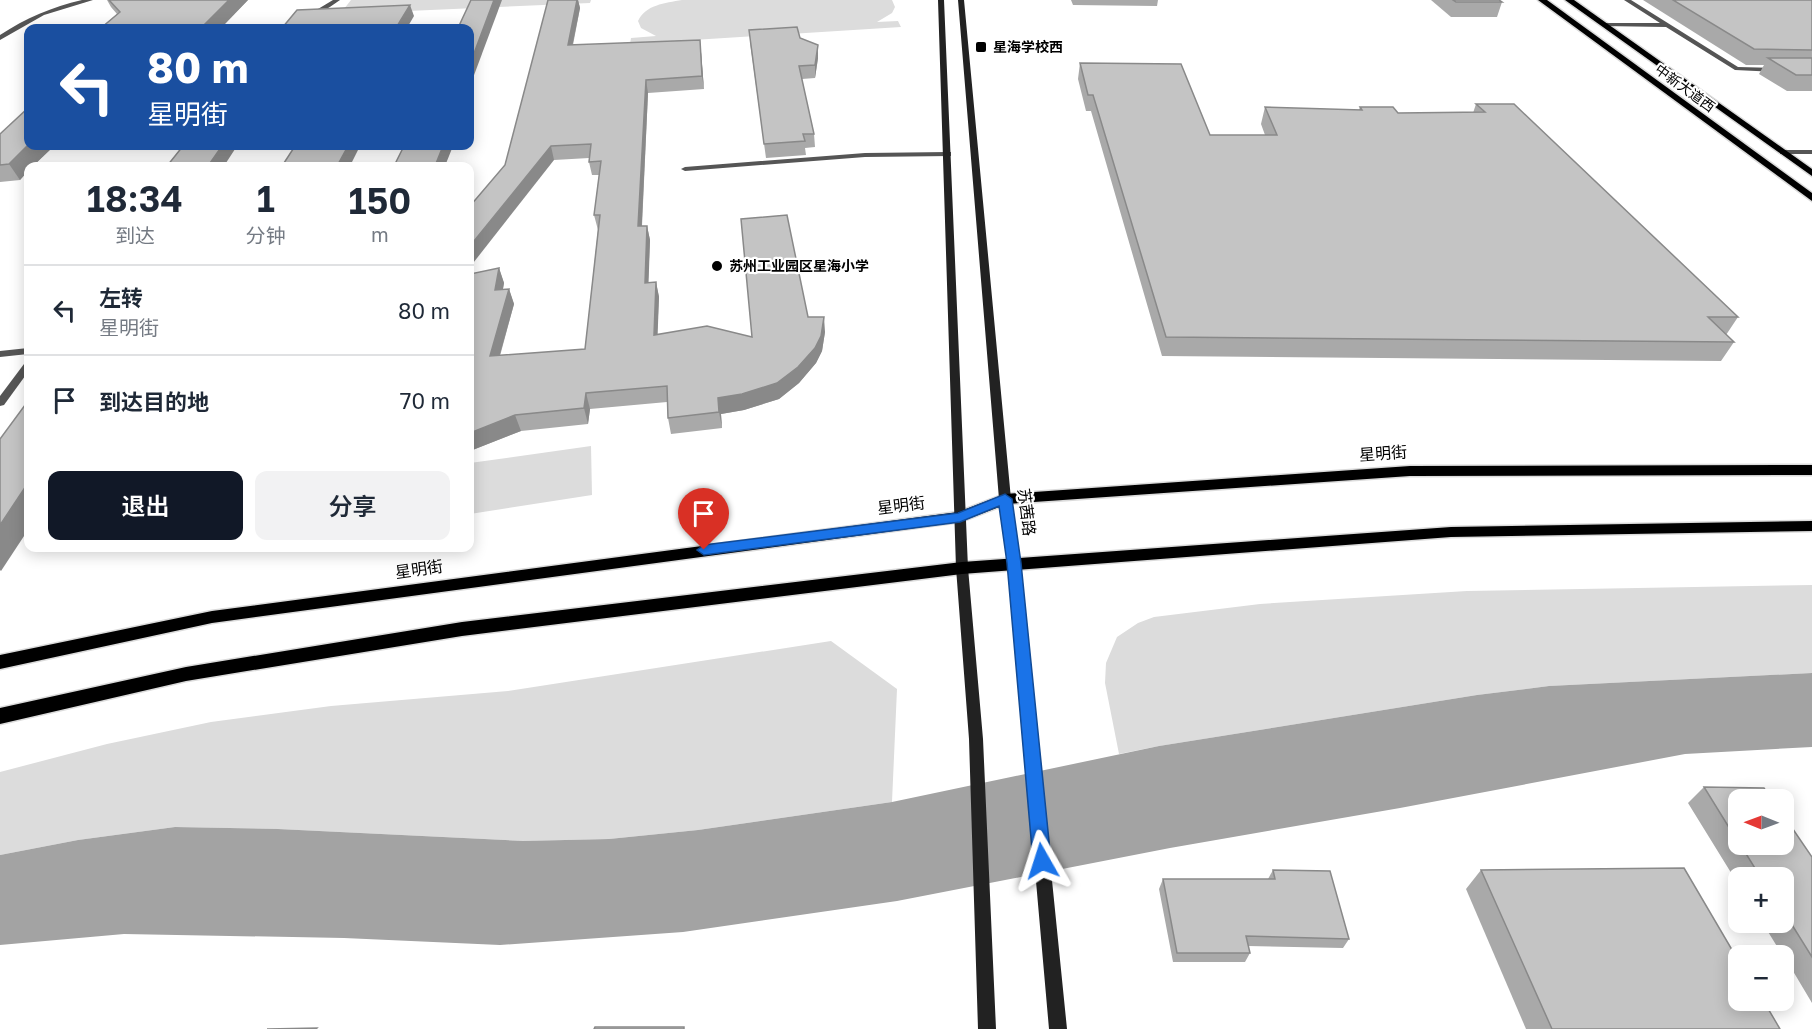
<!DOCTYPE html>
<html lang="zh">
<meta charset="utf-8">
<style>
body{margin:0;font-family:"Golos Text","Noto Sans SC",sans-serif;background:#f2f2f3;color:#1f2937;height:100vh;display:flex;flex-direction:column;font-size:22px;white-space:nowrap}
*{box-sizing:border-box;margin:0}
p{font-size:20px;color:#747a83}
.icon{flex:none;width:33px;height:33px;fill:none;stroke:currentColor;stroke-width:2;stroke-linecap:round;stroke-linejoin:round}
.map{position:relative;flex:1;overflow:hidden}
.details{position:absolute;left:24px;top:162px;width:450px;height:390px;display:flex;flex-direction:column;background:#fff;border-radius:12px;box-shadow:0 3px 15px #0003}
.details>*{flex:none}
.guide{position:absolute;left:24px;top:24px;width:450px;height:126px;border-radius:12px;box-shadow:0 3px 15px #0003;background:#1a4fa0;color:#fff;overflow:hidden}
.needle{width:39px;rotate:271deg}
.fabs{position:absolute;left:1728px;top:789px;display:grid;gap:12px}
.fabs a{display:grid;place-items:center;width:66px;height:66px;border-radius:12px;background:#fff;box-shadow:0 3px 15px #0003;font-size:30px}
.pin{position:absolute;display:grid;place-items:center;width:51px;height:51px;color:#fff;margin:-62px -26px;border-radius:50% 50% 50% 0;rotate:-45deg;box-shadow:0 0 6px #0007}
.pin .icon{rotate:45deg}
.me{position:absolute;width:66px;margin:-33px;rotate:354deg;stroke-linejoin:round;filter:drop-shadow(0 0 4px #0008)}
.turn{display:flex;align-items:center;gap:21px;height:126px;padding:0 24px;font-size:27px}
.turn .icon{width:78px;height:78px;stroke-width:2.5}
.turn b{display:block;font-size:42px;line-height:51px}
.eta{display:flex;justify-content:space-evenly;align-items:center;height:102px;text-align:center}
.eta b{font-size:36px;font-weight:600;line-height:42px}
.cta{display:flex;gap:12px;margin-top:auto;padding:12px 24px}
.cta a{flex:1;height:69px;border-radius:12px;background:#111827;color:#fff;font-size:24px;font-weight:600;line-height:69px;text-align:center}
.cta a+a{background:#f2f2f3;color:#1f2937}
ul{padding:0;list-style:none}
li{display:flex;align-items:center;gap:18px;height:90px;padding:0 24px;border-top:2px solid #e0e1e3}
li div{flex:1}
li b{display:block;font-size:22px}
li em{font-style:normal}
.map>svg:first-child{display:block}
.green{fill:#dcdcdc}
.water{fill:#a3a3a3}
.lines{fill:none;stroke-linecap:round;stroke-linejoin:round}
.primary-casing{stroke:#dbdbdb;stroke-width:3}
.service{fill:#555;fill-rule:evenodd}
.minor{fill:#555;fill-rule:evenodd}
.secondary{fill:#222;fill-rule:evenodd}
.primary{fill:#000;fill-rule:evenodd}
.wall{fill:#a9a9a9}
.shaded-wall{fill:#898989}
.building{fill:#c4c4c4;stroke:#898989;stroke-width:1.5}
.route{fill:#1a73e8;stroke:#114b97;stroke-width:1.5}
.poi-dot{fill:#000;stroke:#fff;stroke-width:2}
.labels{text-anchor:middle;stroke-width:4.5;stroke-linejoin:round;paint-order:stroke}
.far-poi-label{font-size:14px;font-weight:bold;fill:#000;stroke:#fff;text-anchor:start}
.far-street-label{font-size:14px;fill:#000;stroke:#fff}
.street-label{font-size:16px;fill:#000;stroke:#fff}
</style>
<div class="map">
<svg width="1812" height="1029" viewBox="0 0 1812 1029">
<rect width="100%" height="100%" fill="#fff"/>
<!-- green -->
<g class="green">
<polygon points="351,0 591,0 590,3 340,14"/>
<path d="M682 0H892L895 7 892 13 877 22 898 21 901 27 630 44 631 38 656 36 641 28 638 21C645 5 665 3 682 0Z"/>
<polygon points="591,446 592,495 470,514 470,463"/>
<polygon points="1812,585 1812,673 1549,686 1477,695 1159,746 1119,754 1105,683 1106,663 1117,637 1138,623 1154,617 1260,604 1467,591"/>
<polygon points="831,641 897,689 892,802 698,830 609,839 523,841 278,829 175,827 78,840 0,855 0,772 107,744 211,722 331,706 508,691"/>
</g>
<!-- water -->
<polygon class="water" points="1812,673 1812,747 1685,754 1400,808 1170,848 897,901 683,932 500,945 344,938 124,934 0,945 0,855 78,840 175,827 278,829 523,841 609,839 698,830 892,802 1159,746 1477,695 1549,686"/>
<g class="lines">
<!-- primary casing -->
<g class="primary-casing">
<g id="primary">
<polygon points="1538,0 1547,0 1812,193 1812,201"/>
<polygon points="1565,0 1574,0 1812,169 1812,176"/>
<polygon points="1812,465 1812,475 1410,476 1007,504 960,522 212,623 0,669 0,655 212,611 958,512 1005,494 1410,466"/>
<polygon points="1812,521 1812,531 1451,537 962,574 462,636 186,681 0,724 0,708 186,667 462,622 962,562 1451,527"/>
</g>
</g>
<!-- service -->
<g class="service">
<path d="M333 0H340C329 8 318 16 305 11L318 9Z"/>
<polygon points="1624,0 1631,0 1738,67 1777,68 1780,70 1777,72 1735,70 1666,27 1602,26 1604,23 1660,23"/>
<rect x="1780" y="150" width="32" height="4"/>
<polygon points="948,152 951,152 951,156 865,157 685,171 681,169 685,167 865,153"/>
<polygon points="28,348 28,354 0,357 0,351"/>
<polygon points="28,363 28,372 4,405 0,406 0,396 24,364"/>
</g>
<!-- minor -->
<path class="minor" d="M82 0H93L44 15 0 40V35C26 18 52 7 82 0Z"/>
<!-- secondary -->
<g class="secondary">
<polygon points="938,0 944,0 968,568 983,739 996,1029 978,1029 969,739 956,568"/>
<polygon points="958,0 964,0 1011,499 1020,563 1067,1029 1049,1029 1008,563 999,499"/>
</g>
<!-- primary -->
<use href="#primary" class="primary"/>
</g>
<!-- wall -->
<g class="wall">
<polygon points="107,0 248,0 221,28 101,28 117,14 111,7"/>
<polygon points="548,0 578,0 580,8 573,45 701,52 704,89 648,93 642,226 647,226 650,240 648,283 656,282 659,297 657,335 752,337 808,317 825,332 822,351 816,363 799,383 779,399 744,410 721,414 722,428 671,434 668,418 667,402 590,409 588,424 521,431 470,451 499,268 504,283 503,289 509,289 514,304 500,356 585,349 598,230 594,215 599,175 592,175 589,162 589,158 554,160 505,165"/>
<polygon points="1071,0 1158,0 1157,6 1073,5"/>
<polygon points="1431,0 1499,0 1502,2 1497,17 1451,17"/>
<polygon points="1643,0 1812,0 1812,91 1787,91 1759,74 1764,65 1746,65"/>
<polygon points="800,38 818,58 815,78 802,79 814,134 815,147 805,148 806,155 766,158 750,42"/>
<polygon points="1080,63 1210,135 1265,135 1261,124 1265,107 1359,110 1360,107 1398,113 1473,113 1476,104 1738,317 1726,335 1734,342 1721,361 1162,356 1091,111 1086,111 1078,79"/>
<polygon points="0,134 28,146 54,146 33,166 28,166 28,171 20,180 0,182"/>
<polygon points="1704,787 1738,800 1738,844 1784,844 1812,857 1812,1003 1784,956 1783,956 1762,922 1784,922 1784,878 1738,878 1738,884 1688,803"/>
<polygon points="1273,870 1349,939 1343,948 1248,946 1250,953 1245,962 1173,962 1159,889 1163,879 1268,879"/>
<polygon points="1481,870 1780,1029 1526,1029 1466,889"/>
</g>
<!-- shaded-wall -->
<g class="shaded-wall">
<polygon points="229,0 248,0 221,28 201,28"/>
<polygon points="494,0 502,0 470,86 470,64"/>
<polygon points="577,0 578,0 580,8 570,57 568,45"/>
<polygon points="410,5 414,16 407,28 396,28"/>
<polygon points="700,40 701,52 704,89 702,76"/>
<polygon points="818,45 818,58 815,78 815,65"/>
<polygon points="646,80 648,93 641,241 638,226"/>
<polygon points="28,145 54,146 33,166 28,166 28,171 20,180 9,164"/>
<polygon points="222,146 237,146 224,166 208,166"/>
<polygon points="348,146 360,146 350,166 337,166"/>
<polygon points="443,146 453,146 445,166 435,166"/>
<polygon points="551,146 554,160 470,267 470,246"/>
<polygon points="647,226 650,240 648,298 645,283"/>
<polygon points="499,268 504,283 500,305 495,290"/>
<polygon points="656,282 659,297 657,351 654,335"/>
<polygon points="509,289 514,304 495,372 490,356"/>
<polygon points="824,317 825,332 822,351 816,363 799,383 779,399 744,410 721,414 722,428 719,412 718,398"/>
<polygon points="586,393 590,409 588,424 584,408"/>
<polygon points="515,415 521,431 470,451 470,433"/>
<polygon points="28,483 28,530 1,571 0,570 0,525"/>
</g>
<!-- building -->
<g class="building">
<polygon points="109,0 229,0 201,28 101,28 120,12"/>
<polygon points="471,0 494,0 470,64 470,28 458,28"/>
<polygon points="548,0 577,0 568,45 700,40 702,76 646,80 638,226 647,226 645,283 656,282 654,335 707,326 752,337 741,219 787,215 808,317 824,317 821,336 815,348 798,367 777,383 742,394 718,398 719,412 668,418 667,386 586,393 584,408 515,415 470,433 470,274 499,268 495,290 509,289 490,356 585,349 600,215 594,215 601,161 589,162 591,144 551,146 470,246 470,206 505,165"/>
<polygon points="1453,0 1499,0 1502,2 1456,2"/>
<polygon points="1673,0 1812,0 1812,50 1754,49"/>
<polygon points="410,5 396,28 282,28 297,10"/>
<polygon points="797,27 800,38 818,45 815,65 799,66 814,134 803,134 805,141 764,144 749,30"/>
<polygon points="1768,58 1812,58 1812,75 1796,75"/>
<polygon points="1080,63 1181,64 1210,135 1277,135 1265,107 1362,110 1360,107 1393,107 1398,113 1485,112 1476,104 1514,104 1738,317 1708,317 1734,342 1166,337 1093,95 1088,95"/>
<polygon points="28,108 28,145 9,164 0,165 0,134"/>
<polygon points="183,146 222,146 208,166 167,166"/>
<polygon points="295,146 348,146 337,166 282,166"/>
<polygon points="404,146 443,146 435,166 394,166"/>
<polygon points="28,401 28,483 0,525 0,439"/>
<polygon points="1704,787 1764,788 1772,800 1738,800 1738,842"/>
<polygon points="1784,816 1812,857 1812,957 1784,912 1784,878 1761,878 1740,844 1784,844"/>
<polygon points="1684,868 1738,960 1738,1000 1763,1000 1780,1029 1552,1029 1481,870"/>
<polygon points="1273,870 1330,871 1349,939 1246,936 1250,953 1177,953 1163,879 1275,879"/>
<polygon points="595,1027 684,1027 684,1029 594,1029"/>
<polygon points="317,1028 316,1029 267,1029"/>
</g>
<!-- route -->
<polygon class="route" points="1005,494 1012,499 1021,563 1051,861 1049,867 1042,870 1036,867 1033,861 1007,563 999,506 960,522 704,555 697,550 704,545 958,513"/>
<!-- markers -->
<g class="poi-dot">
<rect x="975" y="41" width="12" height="12" rx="3"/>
<circle cx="717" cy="266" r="6"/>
</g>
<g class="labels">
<!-- far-poi labels -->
<g class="far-poi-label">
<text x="993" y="52">星海学校西</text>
<text x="729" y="271">苏州工业园区星海小学</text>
</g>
<!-- far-street labels -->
<g class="far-street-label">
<text transform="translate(1685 88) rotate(36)" y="5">中新大道西</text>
</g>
<!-- street labels -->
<g class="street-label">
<text transform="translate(1383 453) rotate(-4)" y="6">星明街</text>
<text transform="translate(901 505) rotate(-7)" y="6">星明街</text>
<text transform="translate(1027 512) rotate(83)" y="6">苏茜路</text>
<text transform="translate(419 569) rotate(-8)" y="6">星明街</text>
</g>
</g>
</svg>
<div class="fabs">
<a><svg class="needle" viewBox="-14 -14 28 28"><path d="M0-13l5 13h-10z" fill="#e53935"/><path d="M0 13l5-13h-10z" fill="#747a83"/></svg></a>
<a>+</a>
<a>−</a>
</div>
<div class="pin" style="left:704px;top:550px;background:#d93025"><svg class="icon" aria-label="arrive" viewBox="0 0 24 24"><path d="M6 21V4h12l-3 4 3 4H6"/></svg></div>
<svg class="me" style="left:1042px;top:861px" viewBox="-20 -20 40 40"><path d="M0-17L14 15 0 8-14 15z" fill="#1a73e8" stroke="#fff" stroke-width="4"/></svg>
<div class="guide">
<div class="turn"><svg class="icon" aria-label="left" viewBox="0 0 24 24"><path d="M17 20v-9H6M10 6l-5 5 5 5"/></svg><div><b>80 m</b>星明街</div></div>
</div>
<section class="details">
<div class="eta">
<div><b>18:34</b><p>到达</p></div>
<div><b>1</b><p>分钟</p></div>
<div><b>150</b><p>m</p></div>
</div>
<ul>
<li><svg class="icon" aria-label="left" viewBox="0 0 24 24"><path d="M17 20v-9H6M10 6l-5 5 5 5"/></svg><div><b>左转</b><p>星明街</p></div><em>80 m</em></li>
<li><svg class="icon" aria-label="arrive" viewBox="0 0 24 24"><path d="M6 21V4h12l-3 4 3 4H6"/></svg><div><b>到达目的地</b></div><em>70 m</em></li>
</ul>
<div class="cta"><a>退出</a><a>分享</a></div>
</section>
</div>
